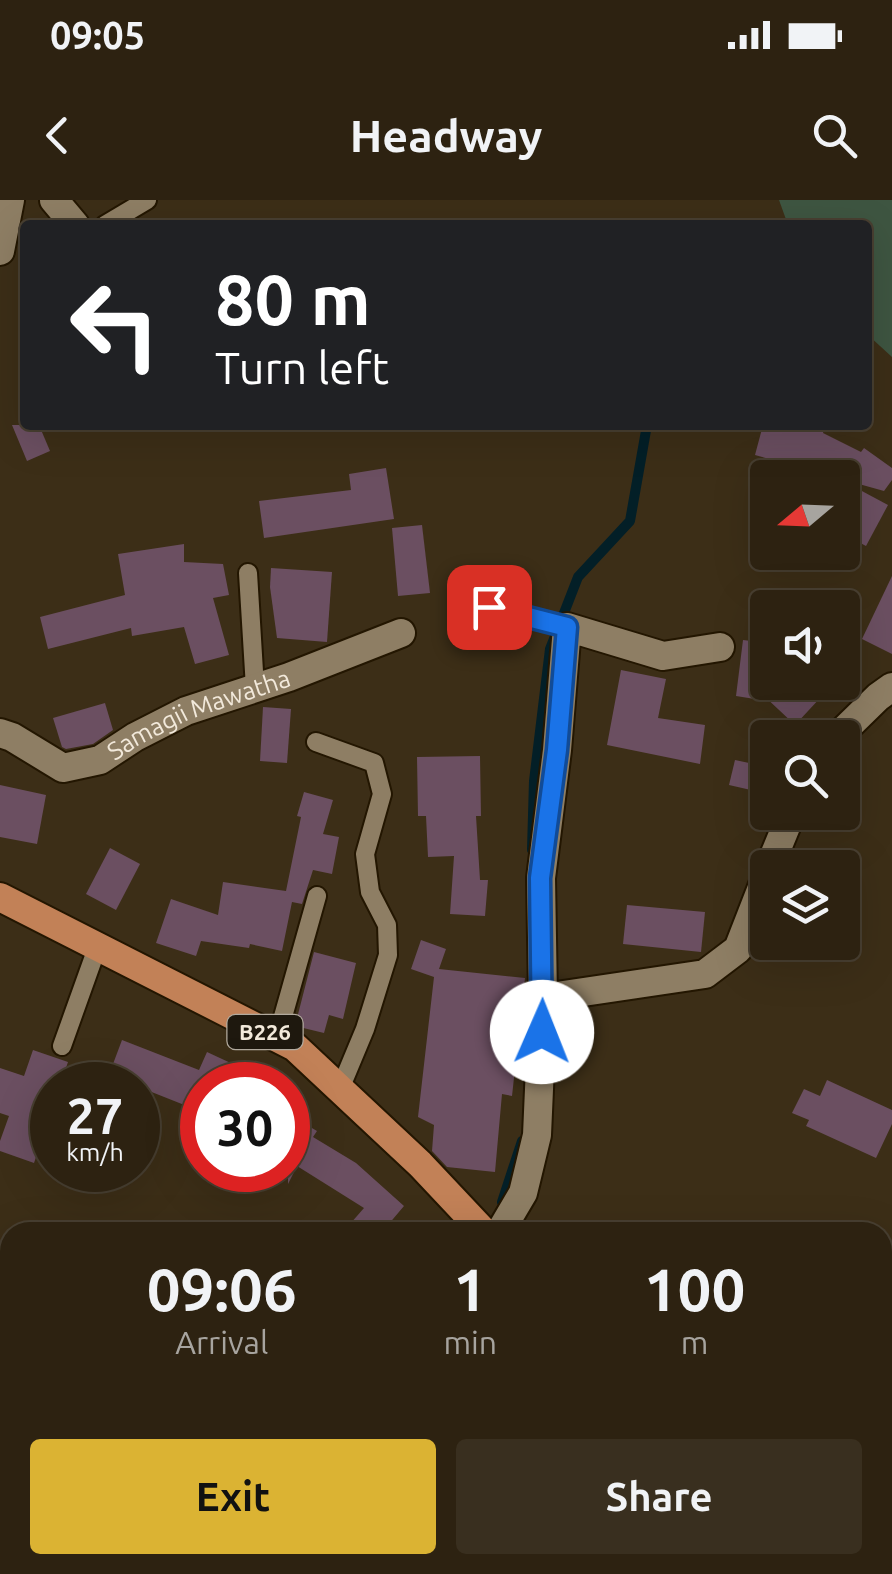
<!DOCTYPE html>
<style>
body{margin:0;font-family:Ubuntu,sans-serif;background:#392f1f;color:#f1f3f6;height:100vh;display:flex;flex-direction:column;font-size:38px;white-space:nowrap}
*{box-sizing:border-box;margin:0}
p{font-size:32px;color:#a7a49f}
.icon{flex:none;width:55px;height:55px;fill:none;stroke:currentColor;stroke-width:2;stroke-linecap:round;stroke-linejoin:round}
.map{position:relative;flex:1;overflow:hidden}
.details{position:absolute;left:0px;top:1022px;width:892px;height:352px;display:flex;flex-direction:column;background:#2d2211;border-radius:30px 30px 0 0;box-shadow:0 10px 40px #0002,0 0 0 2px #483f31}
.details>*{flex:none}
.top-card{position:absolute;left:20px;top:20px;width:852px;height:210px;border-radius:10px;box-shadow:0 10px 40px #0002,0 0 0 2px #483f31;background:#202124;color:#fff;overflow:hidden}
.needle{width:65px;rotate:251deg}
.buttons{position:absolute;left:750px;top:260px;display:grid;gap:20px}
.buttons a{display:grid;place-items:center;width:110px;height:110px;border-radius:10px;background:#2d2211;box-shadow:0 10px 40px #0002,0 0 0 2px #483f31;font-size:50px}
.speed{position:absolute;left:30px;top:862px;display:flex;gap:20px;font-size:50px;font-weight:700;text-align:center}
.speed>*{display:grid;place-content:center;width:130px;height:130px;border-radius:50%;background:#2d2211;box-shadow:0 10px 40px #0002,0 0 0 2px #483f31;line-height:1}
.speed small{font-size:25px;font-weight:400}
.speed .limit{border:15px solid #d22;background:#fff;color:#111}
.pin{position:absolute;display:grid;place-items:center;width:85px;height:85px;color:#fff;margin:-42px;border-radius:20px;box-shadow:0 5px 15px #0006}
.me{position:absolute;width:110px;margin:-55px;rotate:1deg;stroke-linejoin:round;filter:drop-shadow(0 0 8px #0008)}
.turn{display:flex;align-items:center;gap:35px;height:210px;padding:0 30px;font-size:45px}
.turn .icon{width:130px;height:130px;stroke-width:2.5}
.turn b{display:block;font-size:70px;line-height:85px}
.eta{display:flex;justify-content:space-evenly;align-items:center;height:170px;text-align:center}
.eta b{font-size:60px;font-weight:600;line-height:70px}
.primary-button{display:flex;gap:20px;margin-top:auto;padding:20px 30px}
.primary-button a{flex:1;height:115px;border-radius:10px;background:#dbb333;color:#111;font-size:40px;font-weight:600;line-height:115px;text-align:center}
.primary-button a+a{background:#392f1f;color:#f1f3f6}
.status{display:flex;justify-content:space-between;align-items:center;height:70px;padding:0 50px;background:#2d2211;direction:ltr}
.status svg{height:28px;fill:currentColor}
header{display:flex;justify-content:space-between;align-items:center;height:130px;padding:0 30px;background:#2d2211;font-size:45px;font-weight:600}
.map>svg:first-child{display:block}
.green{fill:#3e5541}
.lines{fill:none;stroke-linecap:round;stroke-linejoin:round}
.stream{stroke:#031f27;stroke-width:10}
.building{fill:#6b4f61}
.service-casing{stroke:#231601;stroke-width:22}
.minor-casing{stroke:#231601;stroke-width:32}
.tertiary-casing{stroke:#231601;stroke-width:32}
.primary-casing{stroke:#231601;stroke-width:32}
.service{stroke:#8e7e64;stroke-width:18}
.minor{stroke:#8e7e64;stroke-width:28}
.tertiary{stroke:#8e7e64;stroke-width:28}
.primary{stroke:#c28157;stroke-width:28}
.route-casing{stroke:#114b97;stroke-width:25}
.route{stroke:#1a73e8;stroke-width:18}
.labels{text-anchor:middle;stroke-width:10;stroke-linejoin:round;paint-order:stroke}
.shield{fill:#1e180e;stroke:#b2aa9e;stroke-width:2.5}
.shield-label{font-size:22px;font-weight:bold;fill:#f2e9db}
.street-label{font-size:25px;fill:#f2e9db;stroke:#1e180e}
</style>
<div class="status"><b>09:05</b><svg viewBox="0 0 49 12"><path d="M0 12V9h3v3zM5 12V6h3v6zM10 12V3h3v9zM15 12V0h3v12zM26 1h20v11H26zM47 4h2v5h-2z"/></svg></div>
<header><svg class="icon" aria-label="back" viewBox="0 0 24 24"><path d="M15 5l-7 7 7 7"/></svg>Headway<svg class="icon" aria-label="search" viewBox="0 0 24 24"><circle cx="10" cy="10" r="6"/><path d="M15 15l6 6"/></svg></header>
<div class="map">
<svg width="892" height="1374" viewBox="0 0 892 1374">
<rect width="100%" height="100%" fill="#3c2e17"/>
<!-- green -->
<polygon class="green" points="779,0 892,0 892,157 868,135 868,25 788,25"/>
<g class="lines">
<!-- stream -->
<g class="stream">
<polyline points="532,650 534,581 550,449 578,377 630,321 647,225"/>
<polyline points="502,1002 522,941"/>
</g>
</g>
<!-- building -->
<g class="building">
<polygon points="12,225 39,225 50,251 27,261"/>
<polygon points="763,225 825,225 823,233 861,252 864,248 892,268 892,280 884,291 755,255"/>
<polygon points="386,268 394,319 264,338 259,301 351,290 349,274"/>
<polygon points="860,290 888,305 866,346 842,333 842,323"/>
<polygon points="422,325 430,393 398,396 392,328"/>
<polygon points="184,344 184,362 223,364 229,395 213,398 229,455 195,464 184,427 132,436 131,428 48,449 40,417 125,395 118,354"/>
<polygon points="271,368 332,372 327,442 277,438 270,387"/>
<polygon points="892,376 892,454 862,439"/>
<polygon points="743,440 768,443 764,482 835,482 795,525 762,494 761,500 736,496"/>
<polygon points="621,470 666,479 658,518 705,525 700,564 607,545"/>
<polygon points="105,503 113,530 93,544 66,549 62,547 53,518"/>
<polygon points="263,507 291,509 287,563 260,561"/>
<polygon points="480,556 481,616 476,616 480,680 488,680 485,716 450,714 454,656 428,657 426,616 418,616 417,557"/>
<polygon points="735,560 768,567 768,594 729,585"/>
<polygon points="0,585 46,595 37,644 0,637"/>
<polygon points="304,592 333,600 323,634 339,637 332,674 313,670 302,704 292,702 282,751 250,744 249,748 201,741 196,756 156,743 171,699 218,715 223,682 286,691 301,617 297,616"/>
<polygon points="110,648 140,664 116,710 86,694"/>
<polygon points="627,705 705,712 701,752 623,744"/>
<polygon points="421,740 446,749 439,769 525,778 512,896 502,894 495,972 447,967 432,951 434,925 418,917 434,777 411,769"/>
<polygon points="314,752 356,763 343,819 329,815 324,833 295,826"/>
<polygon points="122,840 199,870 207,852 278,885 202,885 202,912 144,889 145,886 110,872"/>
<polygon points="33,850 68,862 60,885 52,885 52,909 34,963 0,951 0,941 9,916 0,913 0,868 24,876"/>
<polygon points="827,880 892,910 892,924 876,958 806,926 809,920 792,913 804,889 820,896"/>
<polygon points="288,914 317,931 313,937 356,963 404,1006 382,1032 343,1032 364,1008 297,966 288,984"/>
</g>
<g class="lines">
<!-- service casing -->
<g class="service-casing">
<g id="service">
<polyline points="105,25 147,0"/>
<polyline points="248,373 255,488"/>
<polyline points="489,407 567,427"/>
<polyline points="316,542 374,563 382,594 365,654 370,692 387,725 388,755 365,829 340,889"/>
<polyline points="277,838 317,696"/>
<polyline points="62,846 97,748"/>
<polyline points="0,1215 10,1234"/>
<polyline points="74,1365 78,1374"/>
<polyline points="687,1365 687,1374"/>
</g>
</g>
<!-- minor casing -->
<g class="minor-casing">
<g id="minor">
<polyline points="54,0 75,25"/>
<polyline points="0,51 10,0"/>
<path id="s1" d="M0 533 12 537 63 568 100 560 135 537 186 511 289 477 401 433"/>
<polyline points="836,538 878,497 892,487"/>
<polyline points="769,668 792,612"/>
<polyline points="543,798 705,774 738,749 768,672"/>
<polyline points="500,1032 523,993 537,935 543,798 541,678 557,550 567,427 663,456 720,447"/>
<polyline points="496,1365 497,1374"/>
</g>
</g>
<!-- tertiary casing -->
<g class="tertiary-casing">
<polyline id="tertiary" points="289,1374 301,1365"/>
</g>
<!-- primary casing -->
<g class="primary-casing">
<g id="primary">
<polyline points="0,697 295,847 420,964 484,1032"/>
<polyline points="882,1234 892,1236"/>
</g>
</g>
<!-- service -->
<use href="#service" class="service"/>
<!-- minor -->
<use href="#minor" class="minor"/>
<!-- tertiary -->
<use href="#tertiary" class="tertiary"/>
<!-- primary -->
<use href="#primary" class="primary"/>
</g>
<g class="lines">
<!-- route casing -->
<g class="route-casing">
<polyline id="route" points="489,407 567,427 557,550 540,678 542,832"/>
</g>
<!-- route -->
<use href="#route" class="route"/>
</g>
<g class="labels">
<!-- shield labels -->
<rect class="shield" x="227.5" y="815" width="75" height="34" rx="8"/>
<g class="shield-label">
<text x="265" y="840">B226</text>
</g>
<!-- street labels -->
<g class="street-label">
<text dy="9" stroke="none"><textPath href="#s1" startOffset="220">Samagii Mawatha</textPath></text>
</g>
</g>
</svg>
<div class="buttons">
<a><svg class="needle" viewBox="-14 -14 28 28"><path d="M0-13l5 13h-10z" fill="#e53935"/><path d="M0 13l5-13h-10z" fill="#a7a49f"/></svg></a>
<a><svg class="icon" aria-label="sound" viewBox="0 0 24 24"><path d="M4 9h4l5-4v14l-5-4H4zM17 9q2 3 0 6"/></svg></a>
<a><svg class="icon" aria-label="search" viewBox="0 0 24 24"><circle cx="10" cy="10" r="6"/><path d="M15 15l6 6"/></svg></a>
<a><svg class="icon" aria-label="layers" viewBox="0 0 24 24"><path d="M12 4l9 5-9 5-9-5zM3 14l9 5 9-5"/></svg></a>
</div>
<div class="speed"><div>27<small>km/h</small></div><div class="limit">30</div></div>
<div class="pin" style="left:489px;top:407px;background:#d93025"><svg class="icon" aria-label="arrive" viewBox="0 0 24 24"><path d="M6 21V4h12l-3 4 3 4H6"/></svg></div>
<svg class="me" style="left:542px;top:832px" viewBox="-20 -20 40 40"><circle r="19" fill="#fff"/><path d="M0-13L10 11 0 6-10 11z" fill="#1a73e8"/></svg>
<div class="top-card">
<div class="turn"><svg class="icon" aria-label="left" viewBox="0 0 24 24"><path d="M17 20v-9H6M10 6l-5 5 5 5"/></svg><div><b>80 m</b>Turn left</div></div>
</div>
<section class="details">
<div class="eta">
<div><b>09:06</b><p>Arrival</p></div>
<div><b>1</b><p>min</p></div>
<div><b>100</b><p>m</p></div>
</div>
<div class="primary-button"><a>Exit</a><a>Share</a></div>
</section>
</div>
